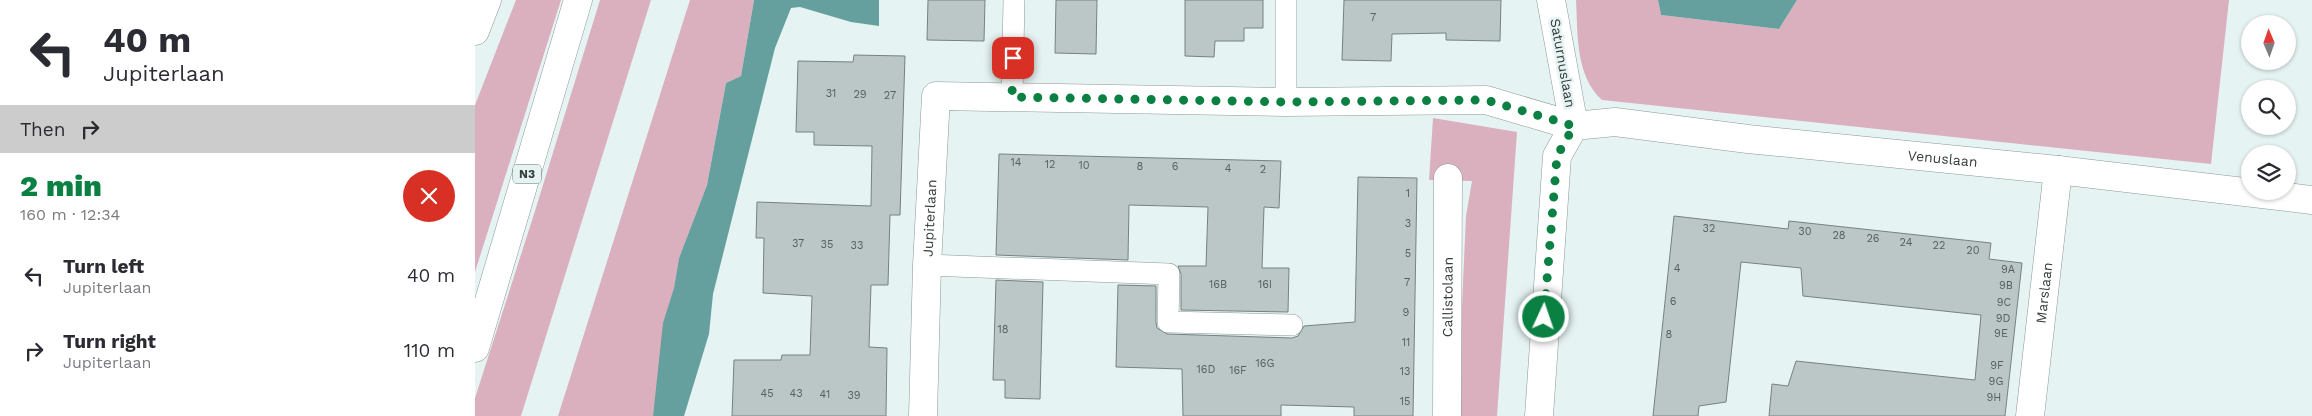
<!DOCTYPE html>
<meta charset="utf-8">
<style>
body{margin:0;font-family:"Work Sans",sans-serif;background:#f7f7f7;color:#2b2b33;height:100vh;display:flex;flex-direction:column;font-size:19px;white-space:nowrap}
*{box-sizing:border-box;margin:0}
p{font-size:16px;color:#7c7c81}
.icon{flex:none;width:28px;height:28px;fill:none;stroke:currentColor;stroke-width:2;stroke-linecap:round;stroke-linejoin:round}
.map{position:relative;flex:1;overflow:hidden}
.drawer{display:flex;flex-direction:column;background:#fff;width:475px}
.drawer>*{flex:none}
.top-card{background:#fff;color:#2b2b33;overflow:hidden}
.needle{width:32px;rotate:358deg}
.tools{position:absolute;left:1766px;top:15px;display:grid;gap:10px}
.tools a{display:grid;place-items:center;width:55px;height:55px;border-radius:50%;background:#fff;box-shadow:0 1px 4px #0004;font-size:25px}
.pin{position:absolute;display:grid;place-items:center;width:42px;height:42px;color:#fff;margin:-21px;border-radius:10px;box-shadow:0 2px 8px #0006}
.me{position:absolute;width:55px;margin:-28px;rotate:3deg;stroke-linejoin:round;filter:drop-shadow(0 0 4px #0008)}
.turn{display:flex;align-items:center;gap:18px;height:105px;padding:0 20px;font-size:22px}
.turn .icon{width:65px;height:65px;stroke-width:2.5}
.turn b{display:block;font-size:35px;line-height:42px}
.then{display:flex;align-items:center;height:48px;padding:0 20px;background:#0003;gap:10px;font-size:19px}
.round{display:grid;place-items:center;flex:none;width:52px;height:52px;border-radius:26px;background:#f7f7f7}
.head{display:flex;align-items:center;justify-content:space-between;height:85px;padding:0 20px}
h1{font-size:30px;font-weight:800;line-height:38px;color:#0b8043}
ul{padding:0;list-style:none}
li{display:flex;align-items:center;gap:15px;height:75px;padding:0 20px}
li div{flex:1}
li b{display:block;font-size:19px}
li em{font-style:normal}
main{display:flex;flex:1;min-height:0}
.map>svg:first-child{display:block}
.green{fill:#dab0be}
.water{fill:#66a09e}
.building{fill:#bac7c6;stroke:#758281}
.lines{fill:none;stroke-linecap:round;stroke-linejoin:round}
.lane-casing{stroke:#8b9897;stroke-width:22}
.street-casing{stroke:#8b9897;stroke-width:29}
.secondary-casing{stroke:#8b9897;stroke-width:29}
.highway-casing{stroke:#8b9897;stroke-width:29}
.lane{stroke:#fff;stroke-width:21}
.street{stroke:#fff;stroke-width:28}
.secondary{stroke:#fff;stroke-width:28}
.highway{stroke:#fff;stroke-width:28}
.route{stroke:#0b8043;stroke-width:9;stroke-dasharray:0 16.2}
.labels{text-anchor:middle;stroke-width:5;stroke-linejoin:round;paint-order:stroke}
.number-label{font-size:11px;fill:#58605f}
.shield{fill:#e6f3f3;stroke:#6c7474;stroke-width:1}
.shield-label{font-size:12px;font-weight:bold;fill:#383d3d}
.street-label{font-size:14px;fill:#383d3d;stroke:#e6f3f3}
</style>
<main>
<section class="drawer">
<div class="top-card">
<div class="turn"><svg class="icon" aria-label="left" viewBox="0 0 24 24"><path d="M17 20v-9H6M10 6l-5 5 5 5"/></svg><div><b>40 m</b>Jupiterlaan</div></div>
<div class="then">Then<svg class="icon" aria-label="right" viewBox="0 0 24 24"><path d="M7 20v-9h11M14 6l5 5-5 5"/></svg></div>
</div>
<div class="head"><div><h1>2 min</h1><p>160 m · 12:34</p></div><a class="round" style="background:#d93025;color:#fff"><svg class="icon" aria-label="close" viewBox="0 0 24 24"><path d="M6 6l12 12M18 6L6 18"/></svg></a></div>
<ul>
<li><svg class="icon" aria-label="left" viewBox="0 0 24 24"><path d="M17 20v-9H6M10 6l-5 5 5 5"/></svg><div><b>Turn left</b><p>Jupiterlaan</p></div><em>40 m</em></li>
<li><svg class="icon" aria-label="right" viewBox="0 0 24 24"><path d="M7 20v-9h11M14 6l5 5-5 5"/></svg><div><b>Turn right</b><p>Jupiterlaan</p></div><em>110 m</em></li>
</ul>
</section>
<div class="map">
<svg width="1837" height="416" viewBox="0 0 1837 416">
<rect width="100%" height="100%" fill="#e6f3f3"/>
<!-- green -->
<g class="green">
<polygon points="41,0 86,0 0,272 0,105"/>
<polygon points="125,0 176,0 46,416 0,416 0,398 60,211"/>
<polygon points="215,0 279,0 266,76 251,83 232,185 204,258 178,416 83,416"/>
<path d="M1101 0H1183L1186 15 1304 29 1322 0H1754L1736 164 1127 100C1100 75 1103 34 1101 0Z"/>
<polygon points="958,118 1042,132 1022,416 982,416 991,216 997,181 954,180"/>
</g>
<!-- water -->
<g class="water">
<polygon points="279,0 404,0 404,26 376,22 325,7 316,8 300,48 238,294 234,334 209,416 178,416 188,323 199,288 204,258 232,185 251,83 266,76"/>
<polygon points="1183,0 1322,0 1304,29 1186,15"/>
</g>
<!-- building -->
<g class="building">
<polygon points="453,0 510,0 509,41 452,40"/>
<polygon points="581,0 622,0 621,54 580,53"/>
<polygon points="710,0 788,0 788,28 769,28 769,41 740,41 739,57 710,56"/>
<polygon points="869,0 1026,0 1025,41 971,40 971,33 917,34 916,61 867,60"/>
<polygon points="379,55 430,56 425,215 415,215 413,285 396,285 394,347 412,348 411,416 257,416 259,360 306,360 307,355 335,355 337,296 288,293 289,238 281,238 282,202 396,206 397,146 339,145 339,132 321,132 323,61 378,62"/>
<polygon points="524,154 806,161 804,208 789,207 787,268 814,268 813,312 706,310 706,274 703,266 731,266 733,207 654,205 653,260 521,255"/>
<polygon points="883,177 942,178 938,416 879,416 879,407 806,405 806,416 708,416 707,369 641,367 643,285 681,286 681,322 682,328 692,334 817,338 823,336 829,326 880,322"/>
<polygon points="1199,216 1313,229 1314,221 1516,243 1514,259 1547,263 1530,416 1294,416 1297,384 1313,386 1321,361 1500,380 1506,315 1328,296 1326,268 1266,262 1251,402 1224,406 1223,416 1178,416"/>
<polygon points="521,280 568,282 565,399 530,398 530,380 518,380"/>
</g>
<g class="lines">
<!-- lane casing -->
<g class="lane-casing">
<g id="lane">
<polyline points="811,0 811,102"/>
<polyline points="537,97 539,0"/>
<polyline points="452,265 694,274 693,322 817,325"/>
</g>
</g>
<!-- street casing -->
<g class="street-casing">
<g id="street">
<path id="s1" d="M448 416 452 265 461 96 811 102 1011 100 1099 126 1076 0"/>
<path id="s2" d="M972 416 973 178"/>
<path id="s3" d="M1555 416 1583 170"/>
</g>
</g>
<!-- secondary casing -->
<g class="secondary-casing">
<g id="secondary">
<path id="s4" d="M1064 416 1082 156 1099 126 1140 122 1273 139 1583 170 1837 200"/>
</g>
</g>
<!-- highway casing -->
<g class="highway-casing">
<g id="highway">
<polyline points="0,31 12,0"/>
<polyline points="0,348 103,0"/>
</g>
</g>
<!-- lane -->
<use href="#lane" class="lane"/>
<!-- street -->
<use href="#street" class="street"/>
<!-- secondary -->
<use href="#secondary" class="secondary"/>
<!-- highway -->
<use href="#highway" class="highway"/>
</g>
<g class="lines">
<!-- route -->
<polyline class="route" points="538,58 537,97 811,102 1011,100 1099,126 1082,156 1069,317"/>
</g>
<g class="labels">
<!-- number labels -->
<g class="number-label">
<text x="898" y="21">7</text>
<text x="356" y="97">31</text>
<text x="385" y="98">29</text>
<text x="415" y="99">27</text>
<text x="541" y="166">14</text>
<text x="575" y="168">12</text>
<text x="609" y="169">10</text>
<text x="665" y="170">8</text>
<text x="700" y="170">6</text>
<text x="753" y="172">4</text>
<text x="788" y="173">2</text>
<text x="933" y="197">1</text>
<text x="933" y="227">3</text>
<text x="1234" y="232">32</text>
<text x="1330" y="235">30</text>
<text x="1364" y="239">28</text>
<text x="1398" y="242">26</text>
<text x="1431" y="246">24</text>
<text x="323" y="247">37</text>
<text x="352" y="248">35</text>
<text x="382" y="249">33</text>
<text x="1464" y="249">22</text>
<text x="1498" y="254">20</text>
<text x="933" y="257">5</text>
<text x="1202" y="272">4</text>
<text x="1533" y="273">9A</text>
<text x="932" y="286">7</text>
<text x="743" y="288">16B</text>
<text x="790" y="288">16I</text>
<text x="1531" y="289">9B</text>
<text x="1198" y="305">6</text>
<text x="1529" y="306">9C</text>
<text x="931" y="316">9</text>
<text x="1528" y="322">9D</text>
<text x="528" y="333">18</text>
<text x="1526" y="337">9E</text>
<text x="1194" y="338">8</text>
<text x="931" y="346">11</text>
<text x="790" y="367">16G</text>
<text x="1522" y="369">9F</text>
<text x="731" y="373">16D</text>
<text x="763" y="374">16F</text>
<text x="930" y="375">13</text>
<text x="1521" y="385">9G</text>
<text x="292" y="397">45</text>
<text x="321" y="397">43</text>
<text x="350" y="398">41</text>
<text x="379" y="399">39</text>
<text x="1519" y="401">9H</text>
<text x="930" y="405">15</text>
</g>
<!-- shield labels -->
<rect class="shield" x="38" y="164.5" width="28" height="19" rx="4"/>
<g class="shield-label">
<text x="52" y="178">N3</text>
</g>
<!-- street labels -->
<g class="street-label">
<text transform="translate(1088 63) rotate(80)" y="5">Saturnuslaan</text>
<text dy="5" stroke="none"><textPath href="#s4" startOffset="666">Venuslaan</textPath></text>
<text dy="5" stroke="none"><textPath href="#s1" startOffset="198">Jupiterlaan</textPath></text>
<text dy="5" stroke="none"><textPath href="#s3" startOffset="124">Marslaan</textPath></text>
<text dy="5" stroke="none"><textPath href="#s2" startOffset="119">Callistolaan</textPath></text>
</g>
</g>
</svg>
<div class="tools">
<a><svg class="needle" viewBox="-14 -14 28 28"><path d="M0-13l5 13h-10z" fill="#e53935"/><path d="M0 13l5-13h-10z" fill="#7c7c81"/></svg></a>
<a><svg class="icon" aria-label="search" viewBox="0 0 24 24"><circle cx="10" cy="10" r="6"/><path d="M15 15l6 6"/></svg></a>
<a><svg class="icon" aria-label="layers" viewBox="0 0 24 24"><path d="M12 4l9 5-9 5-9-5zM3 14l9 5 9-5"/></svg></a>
</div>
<div class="pin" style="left:538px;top:58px;background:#d93025"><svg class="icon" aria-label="arrive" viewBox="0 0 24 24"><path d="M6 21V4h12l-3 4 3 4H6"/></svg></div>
<svg class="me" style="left:1069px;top:317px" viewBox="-20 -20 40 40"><circle r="17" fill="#0b8043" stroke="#fff" stroke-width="3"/><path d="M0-11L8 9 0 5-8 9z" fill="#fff"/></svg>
</div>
</main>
